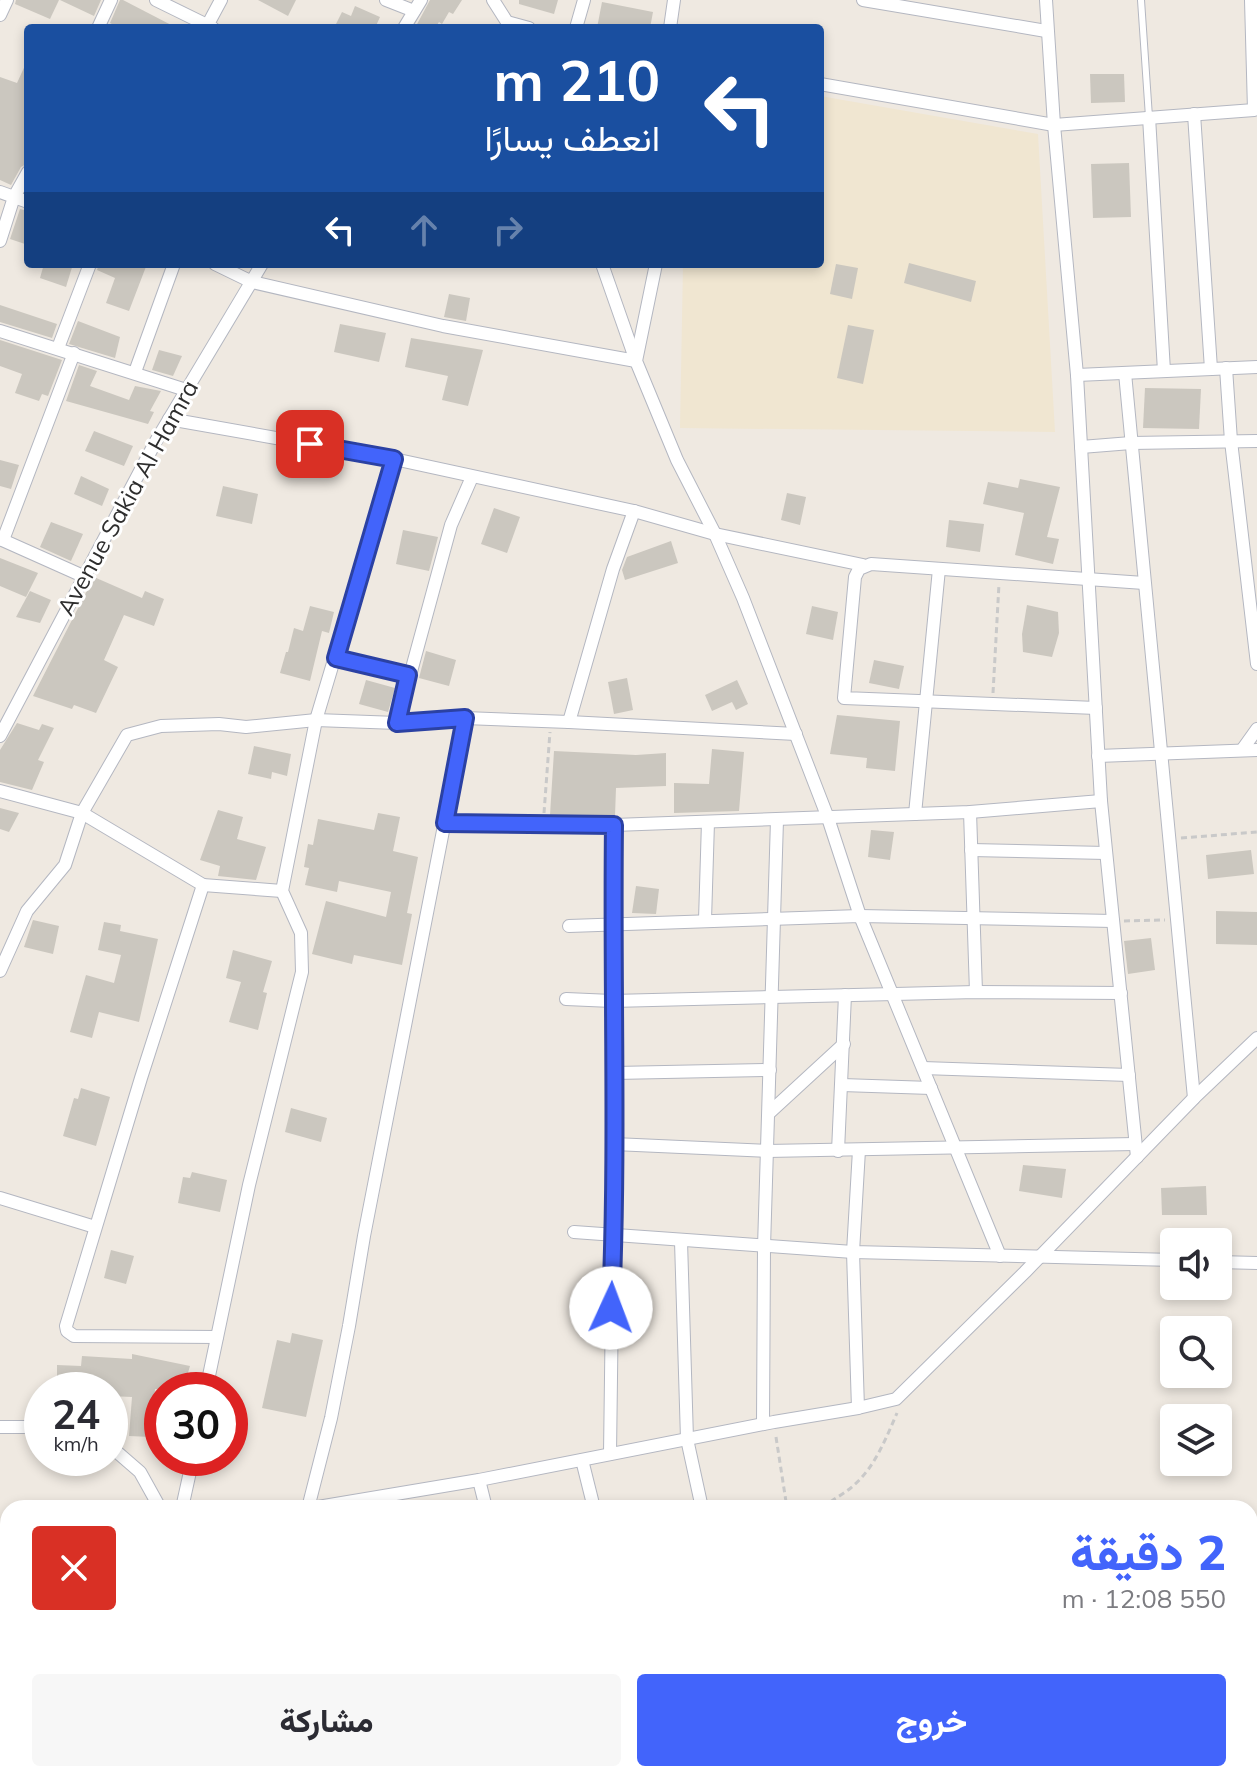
<!DOCTYPE html>
<html lang="ar">
<meta charset="utf-8">
<style>
body{margin:0;font-family:Mulish,Vazirmatn,sans-serif;background:#f7f7f7;color:#2b2b33;direction:rtl;height:100vh;display:flex;flex-direction:column;font-size:30px;white-space:nowrap}
*{box-sizing:border-box;margin:0}
p{font-size:26px;color:#7c7c81}
.icon{flex:none;width:44px;height:44px;fill:none;stroke:currentColor;stroke-width:2;stroke-linecap:round;stroke-linejoin:round}
.map{position:relative;flex:1;overflow:hidden;direction:ltr}
.sheet{position:absolute;left:0px;top:1500px;width:1258px;height:282px;display:flex;flex-direction:column;background:#fff;border-radius:24px 24px 0 0;box-shadow:0 4px 12px #0003;direction:rtl}
.sheet>*{flex:none}
.banner{position:absolute;left:24px;top:24px;width:800px;height:244px;border-radius:8px;box-shadow:0 4px 12px #0003;direction:rtl;background:#1a4fa0;color:#fff;overflow:hidden}
.controls{position:absolute;left:1160px;top:1228px;display:grid;gap:16px}
.controls a{display:grid;place-items:center;width:72px;height:72px;border-radius:8px;background:#fff;box-shadow:0 4px 12px #0003;font-size:40px}
.speed{position:absolute;left:24px;top:1372px;display:flex;gap:16px;font-size:40px;font-weight:700;text-align:center}
.speed>*{display:grid;place-content:center;width:104px;height:104px;border-radius:50%;background:#fff;box-shadow:0 4px 12px #0003;line-height:1}
.speed small{font-size:20px;font-weight:400}
.speed .limit{border:12px solid #d22;background:#fff;color:#111}
.pin{position:absolute;display:grid;place-items:center;width:68px;height:68px;color:#fff;margin:-34px;border-radius:16px;box-shadow:0 4px 12px #0006}
.me{position:absolute;width:88px;margin:-44px;rotate:2deg;stroke-linejoin:round;filter:drop-shadow(0 0 6px #0008)}
.turn{display:flex;align-items:center;gap:28px;height:168px;padding:0 32px;font-size:36px}
.turn .icon{width:104px;height:104px;stroke-width:2.5}
.turn b{display:block;font-size:56px;line-height:68px}
.lanes{display:flex;align-items:center;height:76px;padding:0 32px;background:#0003;justify-content:center;gap:40px;direction:ltr}
.lanes .off{opacity:.35}
.round{display:grid;place-items:center;flex:none;width:84px;height:84px;border-radius:8px;background:#f7f7f7}
.overview{display:flex;align-items:center;justify-content:space-between;height:136px;padding:0 32px}
h1{font-size:48px;font-weight:800;line-height:60px;color:#4264fb}
.action{display:flex;gap:16px;margin-top:auto;padding:16px 32px}
.action a{flex:1;height:92px;border-radius:8px;background:#4264fb;color:#fff;font-size:32px;font-weight:800;line-height:92px;text-align:center}
.action a+a{background:#f7f7f7;color:#2b2b33}
.map>svg:first-child{display:block}
.education{fill:#f0e6d1}
.building{fill:#cbc7bf}
.lines{fill:none;stroke-linecap:round;stroke-linejoin:round}
.lane-casing{stroke:#b4b7c1;stroke-width:8}
.street-casing{stroke:#b4b7c1;stroke-width:14}
.secondary-casing{stroke:#b4b7c1;stroke-width:18}
.path{stroke:#c9c9c9;stroke-width:3;stroke-dasharray:6 4;stroke-linecap:butt}
.lane{stroke:#fff;stroke-width:6}
.street{stroke:#fff;stroke-width:12}
.secondary{stroke:#fff;stroke-width:16}
.route-casing{stroke:#2b41a3;stroke-width:20}
.route{stroke:#4264fb;stroke-width:14}
.labels{text-anchor:middle;stroke-width:6;stroke-linejoin:round;paint-order:stroke}
.street-label{font-size:24px;fill:#2e2e2e;stroke:#fff}
</style>
<div class="map">
<svg width="1257" height="1781" viewBox="0 0 1257 1781">
<rect width="100%" height="100%" fill="#efe9e1"/>
<!-- education -->
<polygon class="education" points="820,96 1038,134 1055,432 680,428 683,264 820,264"/>
<!-- building -->
<g class="building">
<polygon points="16,0 59,0 50,19 15,4"/>
<polygon points="60,0 101,0 94,16"/>
<polygon points="120,0 123,0 177,28 120,28 110,23"/>
<polygon points="258,0 296,0 288,16"/>
<polygon points="430,0 462,0 453,14 449,12 442,24 439,22 435,28 415,28"/>
<polygon points="519,0 558,0 554,14 519,4"/>
<polygon points="602,2 653,12 650,28 597,28"/>
<polygon points="355,6 380,17 375,28 334,28 342,12 351,16"/>
<polygon points="28,59 28,163 21,167 11,185 0,180 0,77 17,83"/>
<polygon points="1090,74 1124,74 1125,102 1091,103"/>
<polygon points="1129,163 1131,217 1093,218 1091,164"/>
<polygon points="20,209 28,211 28,245 10,239"/>
<polygon points="909,263 976,281 971,302 904,283"/>
<polygon points="44,264 73,264 66,287 40,278"/>
<polygon points="99,264 147,264 129,311 106,303 115,278 97,270"/>
<polygon points="836,264 858,268 852,299 830,294"/>
<polygon points="449,294 470,298 466,321 444,317"/>
<polygon points="0,305 57,324 52,338 0,322"/>
<polygon points="78,321 120,337 115,358 69,344"/>
<polygon points="340,324 386,333 379,362 334,352"/>
<polygon points="848,325 874,330 863,384 837,378"/>
<polygon points="411,338 483,350 468,406 442,400 448,376 405,367"/>
<polygon points="0,340 62,360 48,396 42,394 39,401 15,393 22,374 0,366"/>
<polygon points="159,350 182,356 173,376 152,370"/>
<polygon points="79,365 97,371 90,386 129,400 135,386 161,391 150,411 154,412 148,424 66,401"/>
<polygon points="1145,388 1201,389 1199,429 1143,428"/>
<polygon points="94,431 133,446 124,466 85,451"/>
<polygon points="0,460 19,465 11,489 0,486"/>
<polygon points="81,476 109,489 102,506 74,494"/>
<polygon points="1020,479 1060,487 1047,537 1059,539 1053,564 1015,555 1024,513 983,504 988,482 1018,488"/>
<polygon points="223,486 258,494 252,524 216,516"/>
<polygon points="787,493 806,497 800,525 781,520"/>
<polygon points="494,508 520,517 507,553 481,544"/>
<polygon points="949,520 984,524 980,552 946,547"/>
<polygon points="51,522 83,534 71,561 40,547"/>
<polygon points="403,530 438,537 429,571 396,564"/>
<polygon points="671,541 678,563 625,580 622,570 627,557"/>
<polygon points="0,558 38,573 26,597 0,586"/>
<polygon points="94,577 142,598 145,591 164,599 154,626 124,615 104,660 118,667 96,713 74,705 72,709 33,696"/>
<polygon points="30,591 51,600 40,623 16,617"/>
<polygon points="1027,605 1058,612 1059,633 1052,657 1023,652 1022,634"/>
<polygon points="310,606 334,612 329,633 322,631 310,681 280,673 286,652 288,652 294,628 303,631"/>
<polygon points="812,606 838,612 833,640 806,634"/>
<polygon points="426,651 456,660 449,686 419,678"/>
<polygon points="874,660 904,666 899,689 869,683"/>
<polygon points="627,678 633,710 614,714 608,682"/>
<polygon points="366,680 395,688 388,712 359,704"/>
<polygon points="737,680 748,704 736,710 732,702 712,711 705,695"/>
<polygon points="837,715 900,721 895,771 866,768 867,758 830,754"/>
<polygon points="17,723 39,730 42,724 54,728 38,760 44,762 32,790 0,782 0,750"/>
<polygon points="254,746 291,754 287,776 272,772 271,779 248,774"/>
<polygon points="712,749 744,752 739,811 674,813 674,783 709,784"/>
<polygon points="554,751 636,755 666,753 666,786 616,788 615,816 550,815"/>
<polygon points="0,808 19,813 9,832 0,829"/>
<polygon points="218,810 243,817 237,839 266,847 256,880 218,876 220,866 200,860"/>
<polygon points="378,813 400,817 393,851 418,857 407,913 412,914 402,965 354,955 352,964 312,954 326,901 386,917 391,892 339,881 337,892 305,885 309,868 304,867 308,844 313,845 318,819 374,830"/>
<polygon points="871,830 894,832 890,860 868,857"/>
<polygon points="1251,850 1254,874 1208,879 1206,855"/>
<polygon points="636,886 659,889 656,914 632,913"/>
<polygon points="1216,911 1257,912 1257,945 1216,944"/>
<polygon points="33,920 59,926 53,954 24,947"/>
<polygon points="104,922 121,925 120,931 158,939 139,1022 99,1012 92,1038 70,1032 86,975 114,983 121,955 98,950"/>
<polygon points="1151,938 1155,970 1128,974 1124,941"/>
<polygon points="233,950 272,961 263,992 267,993 258,1030 229,1022 241,982 226,978"/>
<polygon points="81,1088 110,1097 96,1146 63,1136 74,1098 78,1099"/>
<polygon points="291,1108 327,1118 321,1142 285,1132"/>
<polygon points="1023,1165 1066,1169 1062,1198 1019,1191"/>
<polygon points="192,1172 227,1180 220,1212 178,1203 183,1177 190,1178"/>
<polygon points="1206,1186 1207,1215 1162,1215 1161,1188"/>
<polygon points="111,1250 134,1256 126,1284 104,1278"/>
<polygon points="292,1333 323,1340 306,1417 262,1408 277,1340 290,1343"/>
<polygon points="132,1354 190,1366 183,1390 155,1389 151,1437 129,1436 132,1397 110,1396 110,1390 73,1390 74,1378 57,1377 57,1365 81,1366 82,1356 132,1359"/>
</g>
<g class="lines">
<!-- lane casing -->
<g class="lane-casing">
<polyline id="lane" points="1141,0 1149,117"/>
</g>
<!-- street casing -->
<g class="street-casing">
<g id="street">
<polyline points="156,0 213,28"/>
<polyline points="386,0 414,11"/>
<polyline points="493,0 507,22 529,28"/>
<polyline points="863,0 1046,31"/>
<polyline points="1046,0 1054,125 1077,375 1101,801"/>
<polyline points="0,15 7,0"/>
<polyline points="98,28 111,0"/>
<polyline points="206,28 221,0"/>
<polyline points="404,28 421,0"/>
<polyline points="576,28 584,0"/>
<polyline points="670,28 674,0"/>
<polyline points="820,84 1054,125 1254,110 1251,0"/>
<polyline points="1194,114 1211,369"/>
<polyline points="1149,117 1164,371"/>
<polyline points="0,192 28,202"/>
<polyline points="0,241 14,197 28,172"/>
<polyline points="215,264 252,282 443,326 636,361 602,264"/>
<polyline points="656,264 636,361 677,460 715,534 743,598 828,818 860,916 1000,1256"/>
<polyline points="0,331 186,390"/>
<polyline points="58,348 90,264"/>
<polyline points="1226,368 1231,441 1257,664"/>
<polyline points="135,372 174,264"/>
<polyline points="1125,373 1194,1098"/>
<polyline points="1077,375 1257,367"/>
<polyline points="169,419 394,459 634,511 715,534 863,565"/>
<polyline points="1081,447 1131,443 1257,441"/>
<polyline points="0,539 83,576"/>
<polyline points="3,540 74,353"/>
<polyline points="336,658 408,675"/>
<polyline points="1096,708 844,698 855,577 859,569 871,564 1144,583"/>
<polyline points="569,722 796,734"/>
<polyline points="397,723 451,525 472,477"/>
<polyline points="0,736 156,441 262,264"/>
<polyline points="1242,750 1257,729"/>
<polyline points="1098,756 1257,750"/>
<polyline points="0,791 82,813 203,885 141,1078 66,1326 67,1331 74,1336 217,1337"/>
<polyline points="970,812 976,992"/>
<polyline points="915,814 939,569"/>
<polyline points="445,823 614,825"/>
<polyline points="971,850 1106,853"/>
<polyline points="203,885 282,891"/>
<polyline points="705,920 708,822"/>
<polyline points="569,926 860,916 1113,921"/>
<polyline points="0,971 27,911 65,865 82,813 127,735 161,726 219,724 246,727 316,720 397,723 465,718 569,722 613,569 634,511"/>
<polyline points="566,999 612,1001 976,992 1121,993"/>
<polyline points="923,1068 1129,1075"/>
<polyline points="615,1073 770,1070"/>
<polyline points="842,1085 931,1088"/>
<polyline points="769,1113 844,1044"/>
<polyline points="614,1144 767,1151 1135,1144"/>
<polyline points="838,1151 845,995"/>
<polyline points="0,1198 95,1227"/>
<polyline points="574,1232 853,1252 1174,1260"/>
<polyline points="681,1241 687,1439 702,1508"/>
<polyline points="1218,1262 1257,1263"/>
<polyline points="206,1390 249,1185 302,972 301,933 282,891 316,720 394,459"/>
<polyline points="858,1408 853,1252 859,1150"/>
<polyline points="763,1424 764,1247 777,820"/>
<polyline points="0,1427 42,1427"/>
<polyline points="110,1446 140,1472 160,1508"/>
<polyline points="610,1454 615,1073 612,1001 614,825 970,812 1101,801 1137,1157"/>
<polyline points="582,1460 594,1508"/>
<polyline points="479,1480 486,1508"/>
<polyline points="182,1508 193,1458"/>
<polyline points="308,1508 331,1418 349,1326 364,1236 465,718"/>
<polyline points="312,1508 479,1480 774,1422 858,1408 896,1399 1025,1272 1194,1098 1257,1038"/>
<polyline points="0,1551 8,1548"/>
<polyline points="332,1774 334,1781"/>
<polyline points="547,1774 549,1781"/>
</g>
</g>
<!-- secondary casing -->
<g class="secondary-casing">
<g id="secondary">
<polyline points="0,1737 8,1739"/>
<polyline points="0,1759 8,1760"/>
<polyline points="74,1774 108,1781"/>
<polyline points="176,1774 210,1781"/>
</g>
</g>
<!-- path -->
<g class="path">
<polyline points="993,693 999,584"/>
<polyline points="544,813 550,732"/>
<polyline points="1181,838 1257,832"/>
<polyline points="1124,921 1165,920"/>
<polyline points="776,1437 787,1508"/>
<path d="M823 1508C832 1499 845 1494 854 1485 875 1467 886 1438 897 1413"/>
<polyline points="440,1774 442,1781"/>
<polyline points="584,1781 643,1774"/>
</g>
<!-- lane -->
<use href="#lane" class="lane"/>
<!-- street -->
<use href="#street" class="street"/>
<!-- secondary -->
<use href="#secondary" class="secondary"/>
</g>
<g class="lines">
<!-- route casing -->
<g class="route-casing">
<path id="route" d="M310 444 394 459 336 658 408 675 397 723 465 718 445 823 614 825C612 986 618 1147 611 1308"/>
</g>
<!-- route -->
<use href="#route" class="route"/>
</g>
<g class="labels">
<!-- street labels -->
<g class="street-label">
<text transform="translate(128 498) rotate(-61)" y="8">Avenue Sakia Al Hamra</text>
</g>
</g>
</svg>
<div class="controls">
<a><svg class="icon" aria-label="sound" viewBox="0 0 24 24"><path d="M4 9h4l5-4v14l-5-4H4zM17 9q2 3 0 6"/></svg></a>
<a><svg class="icon" aria-label="search" viewBox="0 0 24 24"><circle cx="10" cy="10" r="6"/><path d="M15 15l6 6"/></svg></a>
<a><svg class="icon" aria-label="layers" viewBox="0 0 24 24"><path d="M12 4l9 5-9 5-9-5zM3 14l9 5 9-5"/></svg></a>
</div>
<div class="speed"><div>24<small>km/h</small></div><div class="limit">30</div></div>
<div class="pin" style="left:310px;top:444px;background:#d93025"><svg class="icon" aria-label="arrive" viewBox="0 0 24 24"><path d="M6 21V4h12l-3 4 3 4H6"/></svg></div>
<svg class="me" style="left:611px;top:1308px" viewBox="-20 -20 40 40"><circle r="19" fill="#fff"/><path d="M0-13L10 11 0 6-10 11z" fill="#4264fb"/></svg>
<div class="banner">
<div class="turn"><svg class="icon" aria-label="left" viewBox="0 0 24 24"><path d="M17 20v-9H6M10 6l-5 5 5 5"/></svg><div><b>210 m</b>انعطف يسارًا</div></div>
<div class="lanes"><svg class="icon" aria-label="left" viewBox="0 0 24 24"><path d="M17 20v-9H6M10 6l-5 5 5 5"/></svg><svg class="icon off" aria-label="ahead" viewBox="0 0 24 24"><path d="M12 20V5M6 11l6-6 6 6"/></svg><svg class="icon off" aria-label="right" viewBox="0 0 24 24"><path d="M7 20v-9h11M14 6l5 5-5 5"/></svg></div>
</div>
<section class="sheet">
<div class="overview"><div><h1>2 دقيقة</h1><p>550 m · 12:08</p></div><a class="round" style="background:#d93025;color:#fff"><svg class="icon" aria-label="close" viewBox="0 0 24 24"><path d="M6 6l12 12M18 6L6 18"/></svg></a></div>
<div class="action"><a>خروج</a><a>مشاركة</a></div>
</section>
</div>
